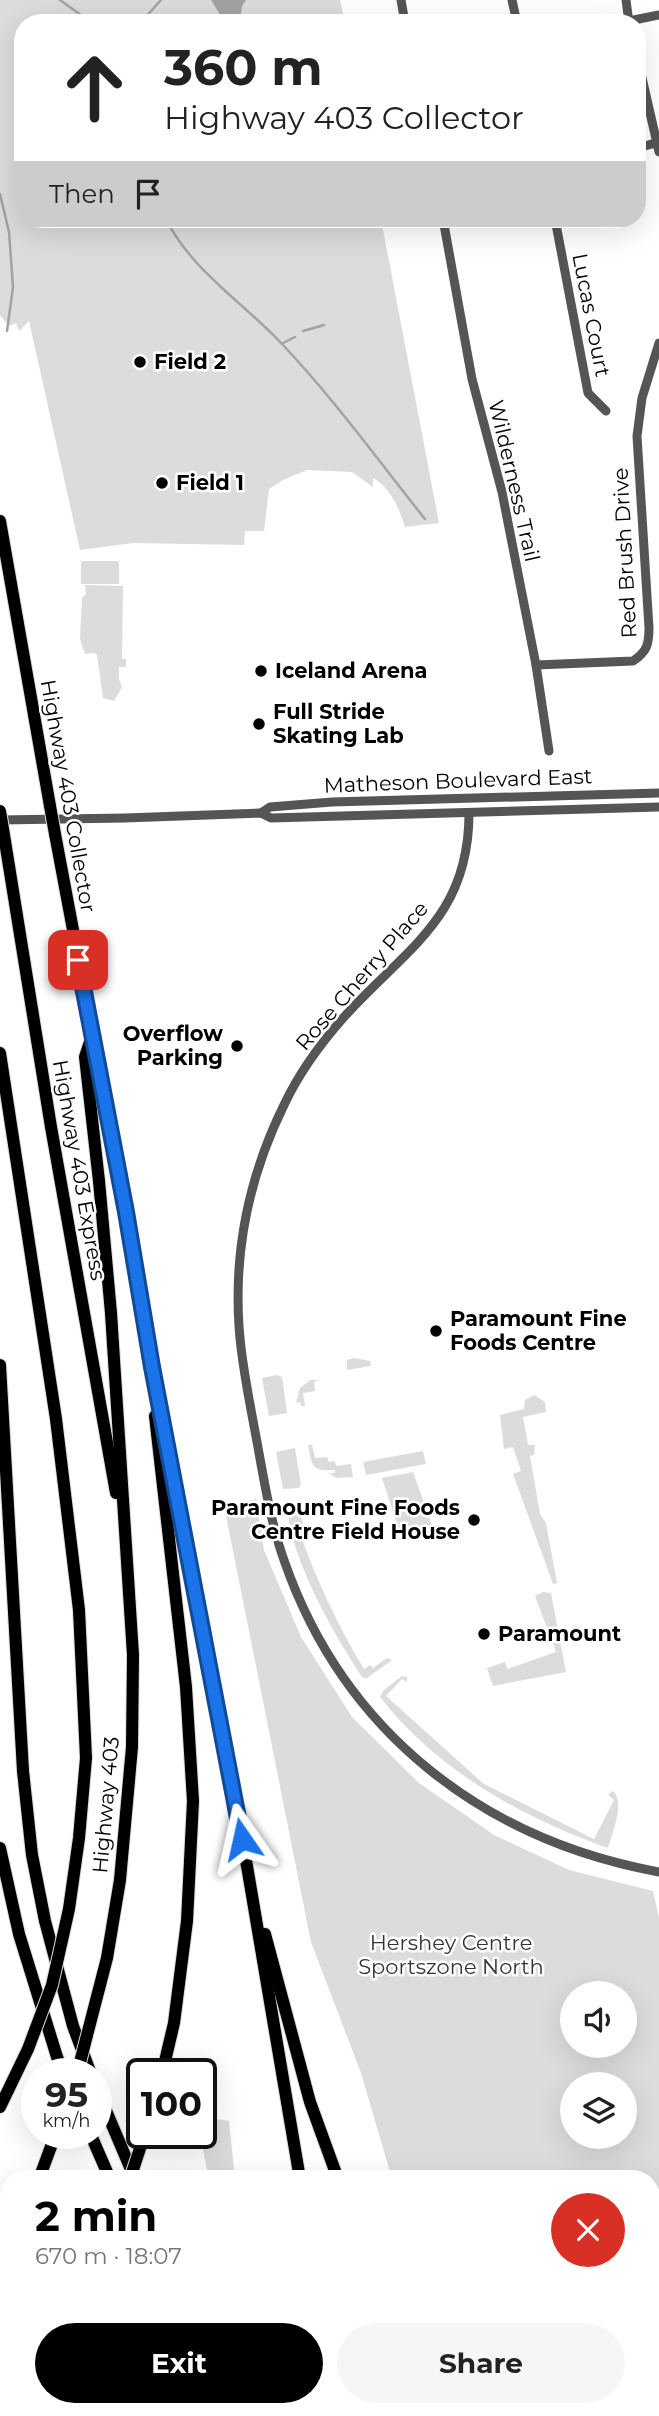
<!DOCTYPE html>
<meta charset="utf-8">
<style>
body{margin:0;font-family:Montserrat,sans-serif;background:#f6f6f6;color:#222;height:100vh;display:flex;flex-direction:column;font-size:26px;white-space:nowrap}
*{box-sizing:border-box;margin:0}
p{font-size:23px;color:#767676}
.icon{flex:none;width:38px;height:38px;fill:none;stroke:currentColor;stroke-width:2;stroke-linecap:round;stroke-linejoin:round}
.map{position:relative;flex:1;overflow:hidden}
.panel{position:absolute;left:0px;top:2170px;width:660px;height:247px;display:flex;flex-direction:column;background:#fff;border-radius:28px 28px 0 0;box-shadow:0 7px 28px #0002}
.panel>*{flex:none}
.hud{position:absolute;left:14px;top:14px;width:632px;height:214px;border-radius:28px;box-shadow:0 7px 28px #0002;background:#fff;color:#222;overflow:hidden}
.fabs{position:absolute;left:560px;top:1981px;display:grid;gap:14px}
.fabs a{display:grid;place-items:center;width:77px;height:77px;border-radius:50%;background:#fff;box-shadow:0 7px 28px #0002;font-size:35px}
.speed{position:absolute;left:21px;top:2058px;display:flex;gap:14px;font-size:35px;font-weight:700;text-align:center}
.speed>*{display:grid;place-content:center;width:91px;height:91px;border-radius:50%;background:#fff;box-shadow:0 7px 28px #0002;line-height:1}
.speed small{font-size:18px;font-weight:400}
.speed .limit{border:4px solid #111;border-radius:10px;background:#fff;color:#111}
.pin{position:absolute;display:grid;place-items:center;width:60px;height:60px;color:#fff;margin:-30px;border-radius:14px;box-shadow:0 4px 10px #0006}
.me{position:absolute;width:77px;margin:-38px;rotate:349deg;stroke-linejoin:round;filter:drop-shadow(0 0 5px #0008)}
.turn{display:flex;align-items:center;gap:24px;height:147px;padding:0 35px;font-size:32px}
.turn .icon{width:91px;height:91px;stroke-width:2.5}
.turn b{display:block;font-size:49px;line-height:60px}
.then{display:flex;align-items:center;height:66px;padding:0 35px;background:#0003;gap:14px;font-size:26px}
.round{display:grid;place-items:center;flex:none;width:74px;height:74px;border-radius:37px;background:#f6f6f6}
.summary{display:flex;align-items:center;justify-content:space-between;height:119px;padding:0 35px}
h1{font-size:42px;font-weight:700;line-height:52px;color:#000}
.button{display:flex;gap:14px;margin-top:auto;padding:14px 35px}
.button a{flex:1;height:80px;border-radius:42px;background:#000;color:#fff;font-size:28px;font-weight:700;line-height:80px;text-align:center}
.button a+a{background:#f6f6f6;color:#222}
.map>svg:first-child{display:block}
.green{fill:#dcdcdc;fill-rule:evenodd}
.water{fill:#a3a3a3}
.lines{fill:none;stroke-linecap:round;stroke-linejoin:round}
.stream{stroke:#a3a3a3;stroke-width:2.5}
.highway-casing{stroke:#dbdbdb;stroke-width:14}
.minor{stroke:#555;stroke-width:9}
.highway{stroke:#000;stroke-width:12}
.highway-bridge-casing{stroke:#dbdbdb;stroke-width:14;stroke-linecap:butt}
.highway-bridge{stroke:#000;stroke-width:12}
.route-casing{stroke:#114b97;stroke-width:18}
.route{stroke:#1a73e8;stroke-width:12}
.poi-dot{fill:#000;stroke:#fff;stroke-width:2.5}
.labels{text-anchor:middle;stroke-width:5;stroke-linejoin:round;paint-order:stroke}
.street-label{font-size:21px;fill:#000;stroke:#fff}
.poi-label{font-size:21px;font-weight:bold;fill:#000;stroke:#fff;text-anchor:start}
.park-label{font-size:21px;fill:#333;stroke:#fff}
</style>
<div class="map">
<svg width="659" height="2416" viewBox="0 0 659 2416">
<rect width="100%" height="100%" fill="#fff"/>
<!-- green -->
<g class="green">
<path d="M0 0H340L345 23H23V219H381L439 523 405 527C399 508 391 488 373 478V487L352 472 307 470 283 480 269 489 264 531H245L244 545 133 543 80 550 29 321 19 331 16 323 9 326 0 315Z"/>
<rect x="81" y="561" width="38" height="23"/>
<polygon points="85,585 123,586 122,659 126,659 126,667 119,667 119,679 122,687 114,701 103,698 97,655 95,653 85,654 80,639 82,598 86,594"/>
<polygon points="354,1358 370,1361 371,1366 347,1370 347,1360"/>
<polygon points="277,1375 282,1377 287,1413 269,1416 262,1378"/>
<polygon points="310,1380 319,1380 314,1382 315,1391 303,1393 305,1406 301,1406 300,1402 296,1403 300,1388"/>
<polygon points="534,1395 545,1402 546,1412 523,1417 528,1445 535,1445 534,1455 530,1456 540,1514 546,1523 557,1583 553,1584 513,1474 521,1471 513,1447 504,1449 500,1415 524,1409 525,1400"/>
<path d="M308 1445H312L315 1458 327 1457 329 1462 335 1461 336 1466 351 1464 353 1477 336 1478 329 1473H335V1470C310 1472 312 1464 308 1445Z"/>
<polygon points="295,1448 301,1485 298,1488 283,1489 276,1452"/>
<polygon points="423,1451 426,1464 366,1475 363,1462"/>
<polygon points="413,1472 432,1525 401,1536 382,1478"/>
<path d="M256 1499 264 1550 301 1637 352 1717 419 1783 494 1835 569 1870 653 1891 659 1918V2416H530L522 2408H651V2179H392L361 2073 311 1942 224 1506ZM572 1993H625V2046H572ZM572 2084H625V2137H572Z"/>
<path d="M317 1506 322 1509V1514L314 1516 313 1512 301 1514 303 1524 297 1526C315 1576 336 1623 364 1669L370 1665 373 1668 387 1658 392 1660 367 1678H363C336 1639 291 1559 288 1512Z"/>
<polygon points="543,1592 551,1593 566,1672 493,1686 487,1668 505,1662 507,1669 556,1652 535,1596"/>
<path d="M402 1676 407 1677V1682L402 1679 386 1696 484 1784 594 1839 614 1800 609 1796V1794L613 1791C625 1803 613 1830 609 1845L607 1848C520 1816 438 1771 380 1697L383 1691Z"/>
<polygon points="208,2118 229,2121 235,2179 207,2179 208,2174 203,2150"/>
</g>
<!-- water -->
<polygon class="water" points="211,0 246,0 242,6 240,23 225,23"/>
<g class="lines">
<!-- stream -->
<g class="stream">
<polyline points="60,0 92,23"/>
<polyline points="142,21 161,0"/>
<polyline points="0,194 9,232 13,287 7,331"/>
<path d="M166 219C191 270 244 303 282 344 334 399 378 460 425 519"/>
<polyline points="303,331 324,325"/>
<polyline points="283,343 295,337"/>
</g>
<!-- highway casing -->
<g class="highway-casing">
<g id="highway">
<polyline points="0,521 50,806"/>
<polyline points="55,834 126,1212 152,1367 247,1866 300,2179"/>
<polyline points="4,835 51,1127 116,1493"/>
<polyline points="91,1039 85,1057 99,1181 111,1313 133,1655 132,1747 120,1880 107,1958"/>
<polyline points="0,1053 56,1419 79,1610 86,1758 79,1838 69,1909"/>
<polyline points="0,1365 23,1771 32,1855 45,1921 73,2026 91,2074"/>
<polyline points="155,1416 186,1687 193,1801 187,1921 174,2023 162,2074"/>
<polyline points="0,1848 19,1934 57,2057 64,2074"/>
<polyline points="265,1934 310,2102 338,2179"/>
<polyline points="96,2087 135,2179"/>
<polyline points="0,2107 28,2049"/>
<polyline points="90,2133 110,2179"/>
<polyline points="39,2179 56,2133"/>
<polyline points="0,2266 9,2249"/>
<polyline points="209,2408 213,2416"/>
<polyline points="235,2408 238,2416"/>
<polyline points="341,2408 343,2416"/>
<polyline points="489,2408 496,2416"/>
<polyline points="4,2416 9,2408"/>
</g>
</g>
<!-- minor -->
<g class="minor">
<polyline points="401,0 405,23"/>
<polyline points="512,0 517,23"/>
<polyline points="626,0 629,23"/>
<polyline points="629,21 659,15"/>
<polyline points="637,56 659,152"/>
<polyline points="637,148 659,142"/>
<polyline points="443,219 472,379 502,492 536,665 549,751"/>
<polyline points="555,219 588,393 606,411"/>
<path d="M536 665 633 661C647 652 649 644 649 628L637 436 642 398 659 343"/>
<polyline points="261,813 270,807 332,802 659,793"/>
<path d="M469 813C469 918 406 948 344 1017 321 1043 299 1073 284 1105 250 1174 234 1250 239 1326 241 1360 248 1393 254 1426 263 1472 269 1519 285 1563 345 1733 484 1840 659 1872"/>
<polyline points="0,820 125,818 261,813 271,818 659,807"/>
</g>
<!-- highway -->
<use href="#highway" class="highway"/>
<!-- highway-bridge casing -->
<g class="highway-bridge-casing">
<g id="highway-bridge">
<polyline points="50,806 55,834"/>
<polyline points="0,811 4,835"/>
<polyline points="28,2049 52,1985 69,1909"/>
<polyline points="77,2074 107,1958"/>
<polyline points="130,2179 145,2133"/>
</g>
</g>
<!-- highway-bridge -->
<use href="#highway-bridge" class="highway-bridge"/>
</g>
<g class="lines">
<!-- route casing -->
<g class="route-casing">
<polyline id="route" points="78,960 126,1212 152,1367 242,1839"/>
</g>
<!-- route -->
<use href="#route" class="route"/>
</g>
<!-- markers -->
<g class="poi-dot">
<circle cx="140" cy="362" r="7"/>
<circle cx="162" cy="483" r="7"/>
<circle cx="261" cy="671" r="7"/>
<circle cx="259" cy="724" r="7"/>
<circle cx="237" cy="1046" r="7"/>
<circle cx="436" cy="1331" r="7"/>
<circle cx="474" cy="1520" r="7"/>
<circle cx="484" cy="1634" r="7"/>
</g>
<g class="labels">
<!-- street labels -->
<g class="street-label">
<text transform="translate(591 315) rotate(79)" y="7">Lucas Court</text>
<text transform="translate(514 481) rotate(77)" y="7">Wilderness Trail</text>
<text transform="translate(625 553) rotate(-93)" y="7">Red Brush Drive</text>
<text transform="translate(458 781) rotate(-2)" y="7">Matheson Boulevard East</text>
<text transform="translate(68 796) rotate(80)" y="7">Highway 403 Collector</text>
<text transform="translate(362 976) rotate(-49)" y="7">Rose Cherry Place</text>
<text transform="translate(79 1170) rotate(80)" y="7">Highway 403 Express</text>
<text transform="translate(106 1805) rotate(-85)" y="7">Highway 403</text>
</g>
<!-- poi labels -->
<g class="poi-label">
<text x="154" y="369">Field 2</text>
<text x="176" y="490">Field 1</text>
<text x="275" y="678">Iceland Arena</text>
<text x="273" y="719">Full Stride<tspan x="273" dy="24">Skating Lab</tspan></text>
<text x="223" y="1041" text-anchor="end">Overflow<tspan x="223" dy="24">Parking</tspan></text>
<text x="450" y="1326">Paramount Fine<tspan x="450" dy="24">Foods Centre</tspan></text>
<text x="460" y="1515" text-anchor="end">Paramount Fine Foods<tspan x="460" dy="24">Centre Field House</tspan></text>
<text x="498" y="1641">Paramount</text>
</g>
<!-- park labels -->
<g class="park-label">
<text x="451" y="1950">Hershey Centre<tspan x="451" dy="24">Sportszone North</tspan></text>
</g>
</g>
</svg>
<div class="fabs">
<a><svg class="icon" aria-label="sound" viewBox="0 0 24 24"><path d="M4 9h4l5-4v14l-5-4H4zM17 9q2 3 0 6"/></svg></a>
<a><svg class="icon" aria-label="layers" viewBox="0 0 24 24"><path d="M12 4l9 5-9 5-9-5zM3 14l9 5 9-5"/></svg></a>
</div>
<div class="speed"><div>95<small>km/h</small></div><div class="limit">100</div></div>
<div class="pin" style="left:78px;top:960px;background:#d93025"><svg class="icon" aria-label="arrive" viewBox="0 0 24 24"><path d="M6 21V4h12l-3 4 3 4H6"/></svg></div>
<svg class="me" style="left:242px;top:1839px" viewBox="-20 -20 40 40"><path d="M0-17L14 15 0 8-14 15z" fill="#1a73e8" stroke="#fff" stroke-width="4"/></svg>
<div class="hud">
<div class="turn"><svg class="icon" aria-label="ahead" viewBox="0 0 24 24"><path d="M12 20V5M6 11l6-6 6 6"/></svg><div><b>360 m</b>Highway 403 Collector</div></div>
<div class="then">Then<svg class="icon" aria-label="arrive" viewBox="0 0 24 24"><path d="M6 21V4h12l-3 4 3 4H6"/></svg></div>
</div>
<section class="panel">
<div class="summary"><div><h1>2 min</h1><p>670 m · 18:07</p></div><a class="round" style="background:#d93025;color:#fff"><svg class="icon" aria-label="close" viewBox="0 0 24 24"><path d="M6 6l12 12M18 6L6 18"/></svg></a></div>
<div class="button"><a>Exit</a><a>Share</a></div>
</section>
</div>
